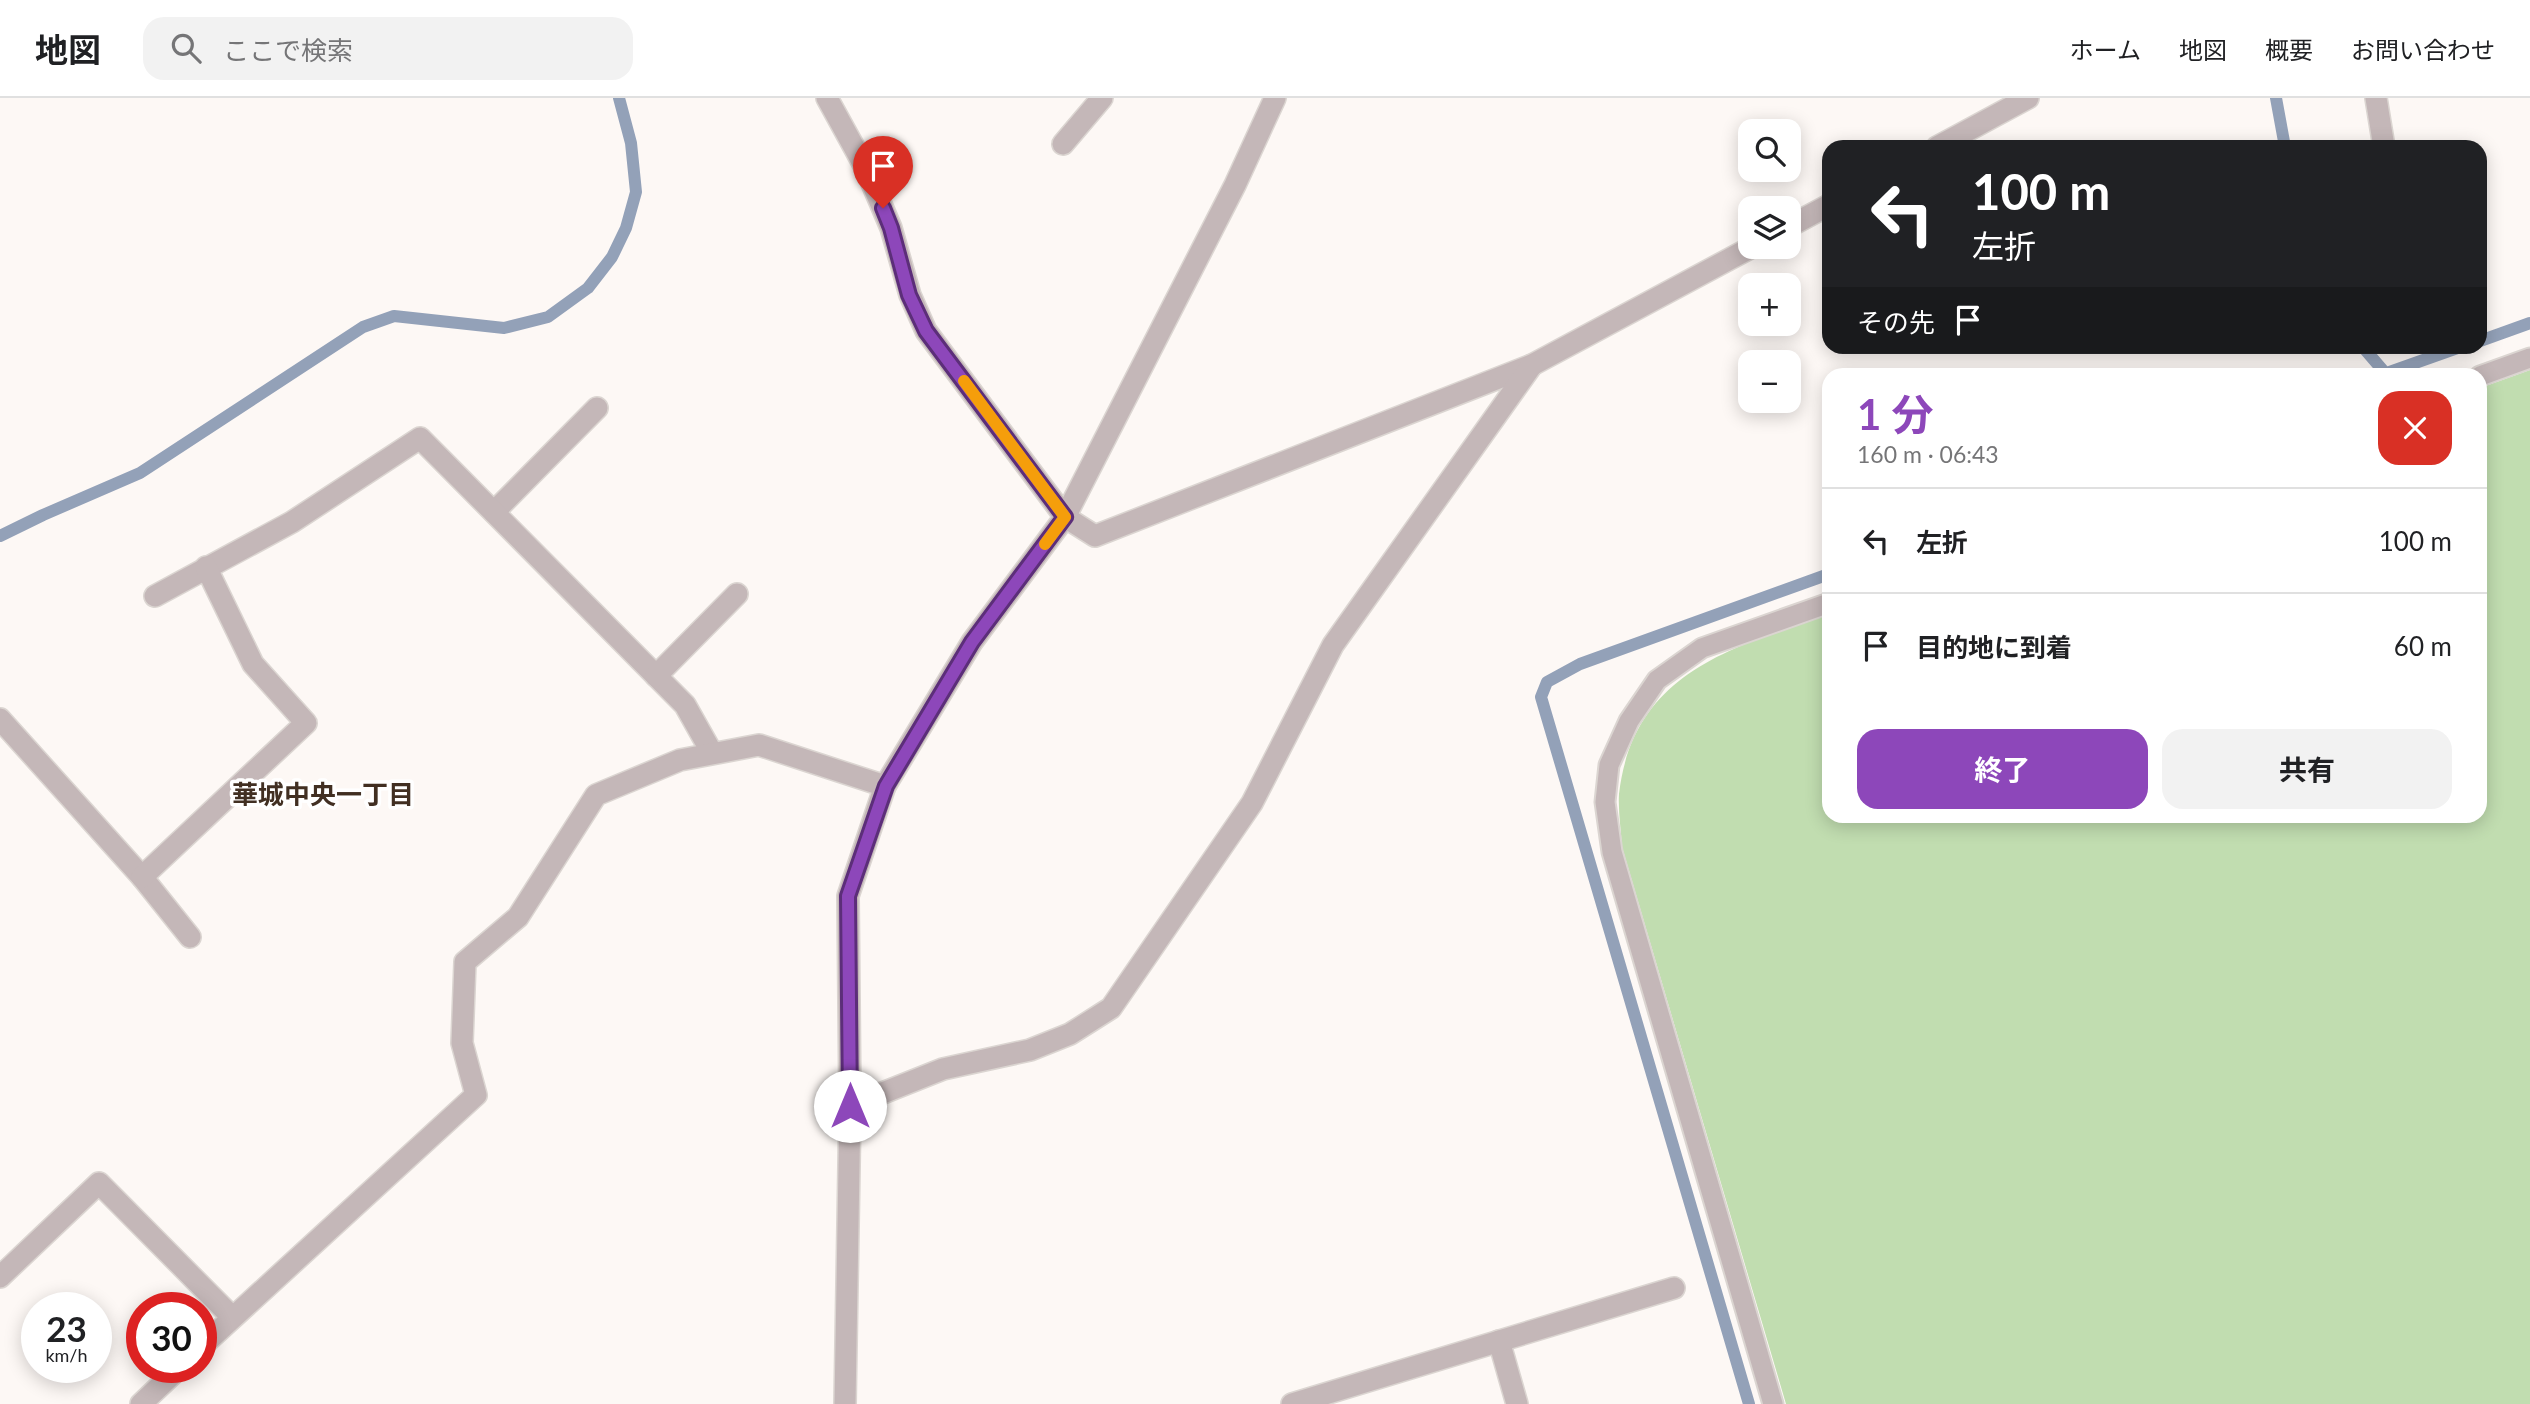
<!DOCTYPE html>
<html lang="ja">
<meta charset="utf-8">
<style>
body{margin:0;font-family:Lato,"Noto Sans JP",sans-serif;background:#f2f2f2;color:#202124;height:100vh;display:flex;flex-direction:column;font-size:26px;white-space:nowrap}
*{box-sizing:border-box;margin:0}
p{font-size:23px;color:#757577}
.icon{flex:none;width:38px;height:38px;fill:none;stroke:currentColor;stroke-width:2;stroke-linecap:round;stroke-linejoin:round}
.map{position:relative;flex:1;overflow:hidden}
.panel{position:absolute;left:1822px;top:270px;width:665px;height:455px;display:flex;flex-direction:column;background:#fff;border-radius:21px;box-shadow:0 4px 18px #0003}
.panel>*{flex:none}
.banner{position:absolute;left:1822px;top:42px;width:665px;height:214px;border-radius:21px;box-shadow:0 4px 18px #0003;background:#202124;color:#fff;overflow:hidden}
.controls{position:absolute;left:1738px;top:21px;display:grid;gap:14px}
.controls a{display:grid;place-items:center;width:63px;height:63px;border-radius:14px;background:#fff;box-shadow:0 4px 18px #0003;font-size:35px}
.speed{position:absolute;left:21px;top:1194px;display:flex;gap:14px;font-size:35px;font-weight:700;text-align:center}
.speed>*{display:grid;place-content:center;width:91px;height:91px;border-radius:50%;background:#fff;box-shadow:0 4px 18px #0003;line-height:1}
.speed small{font-size:18px;font-weight:400}
.speed .limit{border:10px solid #d22;background:#fff;color:#111}
.pin{position:absolute;display:grid;place-items:center;width:60px;height:60px;color:#fff;margin:-72px -30px;border-radius:50% 50% 50% 0;rotate:-45deg;box-shadow:0 0 7px #0007}
.pin .icon{rotate:45deg}
.me{position:absolute;width:77px;margin:-38px;rotate:0deg;stroke-linejoin:round;filter:drop-shadow(0 0 5px #0008)}
.turn{display:flex;align-items:center;gap:24px;height:147px;padding:0 35px;font-size:32px}
.turn .icon{width:91px;height:91px;stroke-width:2.5}
.turn b{display:block;font-size:49px;line-height:60px}
.then{display:flex;align-items:center;height:66px;padding:0 35px;background:#0003;gap:14px;font-size:26px}
.round{display:grid;place-items:center;flex:none;width:74px;height:74px;border-radius:21px;background:#f2f2f2}
.overview{display:flex;align-items:center;justify-content:space-between;height:119px;padding:0 35px}
h1{font-size:42px;font-weight:700;line-height:52px;color:#8d47ba}
.action{display:flex;gap:14px;margin-top:auto;padding:14px 35px}
.action a{flex:1;height:80px;border-radius:21px;background:#8d47ba;color:#fff;font-size:28px;font-weight:700;line-height:80px;text-align:center}
.action a+a{background:#f2f2f2;color:#202124}
ul{padding:0;list-style:none}
li{display:flex;align-items:center;gap:21px;height:105px;padding:0 35px;border-top:2px solid #e0e0e0}
li div{flex:1}
li b{display:block;font-size:26px}
li em{font-style:normal}
header{display:flex;align-items:center;gap:42px;box-sizing:border-box;height:98px;padding:0 35px;background:#fff;border-bottom:2px solid #e0e0e0}
header strong{font-size:33px}
nav{display:flex;gap:38px;margin-inline-start:auto;font-size:24px}
.search{width:490px;height:63px;background:#f2f2f2;display:flex;align-items:center;gap:18px;box-sizing:border-box;padding:0 24px;border-radius:21px;color:#757577;font-size:26px}
.map>svg:first-child{display:block}
.green{fill:#c1ddb0}
.lines{fill:none;stroke-linecap:round;stroke-linejoin:round}
.stream{stroke:#93a1b8;stroke-width:12}
.service-casing{stroke:#dbd5d1;stroke-width:23}
.minor-casing{stroke:#dbd5d1;stroke-width:24}
.service{stroke:#c4b7b8;stroke-width:19}
.minor{stroke:#c4b7b8;stroke-width:21}
.route-casing{stroke:#5c2e79;stroke-width:18}
.route{stroke:#8d47ba;stroke-width:12}
.slow{stroke:#f59e0b;stroke-width:12}
.labels{text-anchor:middle;stroke-width:7;stroke-linejoin:round;paint-order:stroke}
.neighbourhood-label{font-size:26px;font-weight:bold;fill:#412f22;stroke:#fff}
</style>
<header>
<strong>地図</strong>
<div class="search"><svg class="icon" aria-label="search" viewBox="0 0 24 24"><circle cx="10" cy="10" r="6"/><path d="M15 15l6 6"/></svg>ここで検索</div>
<nav><a>ホーム</a><a>地図</a><a>概要</a><a>お問い合わせ</a></nav>
</header>
<div class="map">
<svg width="2530" height="1306" viewBox="0 0 2530 1306">
<rect width="100%" height="100%" fill="#fdf8f5"/>
<!-- green -->
<path class="green" d="M2530 272V1306H1786L1622 749C1621 732 1618 713 1619 696 1633 575 1731 550 1829 516V718H2480V290Z"/>
<g class="lines">
<!-- stream -->
<g class="stream">
<polyline points="2276,0 2285,49"/>
<polyline points="2480,243 2530,225"/>
<polyline points="2362,248 2386,276"/>
<polyline points="2384,276 2463,248"/>
<polyline points="0,438 43,417 140,375 363,229 394,218 504,230 548,219 588,190 612,159 626,130 636,94 631,45 619,0"/>
<polyline points="1749,1306 1541,599 1547,584 1580,566 1829,476"/>
</g>
<!-- service casing -->
<g class="service-casing">
<g id="service">
<polyline points="2480,278 2530,260"/>
<polyline points="1773,1306 1612,754 1605,704 1609,667 1629,623 1657,582 1702,550 1829,505"/>
</g>
</g>
<!-- minor casing -->
<g class="minor-casing">
<g id="minor">
<polyline points="827,0 866,71 891,130 910,197 926,233 1065,419 1095,438 1532,267 1752,149"/>
<polyline points="2376,0 2384,49"/>
<polyline points="1063,46 1102,0"/>
<polyline points="1937,49 2028,0"/>
<polyline points="1788,129 1829,107"/>
<polyline points="494,414 597,310"/>
<polyline points="155,498 292,424 420,340 685,607 712,655"/>
<polyline points="656,578 737,496"/>
<polyline points="0,621 142,779 190,839"/>
<polyline points="142,779 306,625 253,566 206,469"/>
<polyline points="850,1008 943,971 1030,952 1070,936 1111,910 1252,705 1333,547 1532,267"/>
<polyline points="0,1179 99,1085 232,1219"/>
<polyline points="1499,1243 1517,1306"/>
<polyline points="201,1249 476,997 462,945 465,864 518,819 596,697 680,662 759,647 885,688"/>
<polyline points="141,1306 180,1269"/>
<polyline points="845,1306 850,1008 848,798 885,688 972,544 1065,419 1235,87 1275,0"/>
<polyline points="1292,1306 1674,1190"/>
</g>
</g>
<!-- service -->
<use href="#service" class="service"/>
<!-- minor -->
<use href="#minor" class="minor"/>
</g>
<g class="lines">
<!-- route casing -->
<g class="route-casing">
<polyline id="route" points="850,1008 848,798 886,688 972,544 1065,419 926,233 909,197 891,130 883,110"/>
</g>
<!-- route -->
<use href="#route" class="route"/>
<!-- slow -->
<polyline class="slow" points="964,283 1065,419 1045,446"/>
</g>
<g class="labels">
<!-- neighbourhood labels -->
<g class="neighbourhood-label">
<text x="323" y="706">華城中央一丁目</text>
</g>
</g>
</svg>
<div class="controls">
<a><svg class="icon" aria-label="search" viewBox="0 0 24 24"><circle cx="10" cy="10" r="6"/><path d="M15 15l6 6"/></svg></a>
<a><svg class="icon" aria-label="layers" viewBox="0 0 24 24"><path d="M12 4l9 5-9 5-9-5zM3 14l9 5 9-5"/></svg></a>
<a>+</a>
<a>−</a>
</div>
<div class="speed"><div>23<small>km/h</small></div><div class="limit">30</div></div>
<div class="pin" style="left:883px;top:110px;background:#d93025"><svg class="icon" aria-label="arrive" viewBox="0 0 24 24"><path d="M6 21V4h12l-3 4 3 4H6"/></svg></div>
<svg class="me" style="left:850px;top:1008px" viewBox="-20 -20 40 40"><circle r="19" fill="#fff"/><path d="M0-13L10 11 0 6-10 11z" fill="#8d47ba"/></svg>
<div class="banner">
<div class="turn"><svg class="icon" aria-label="left" viewBox="0 0 24 24"><path d="M17 20v-9H6M10 6l-5 5 5 5"/></svg><div><b>100 m</b>左折</div></div>
<div class="then">その先<svg class="icon" aria-label="arrive" viewBox="0 0 24 24"><path d="M6 21V4h12l-3 4 3 4H6"/></svg></div>
</div>
<section class="panel">
<div class="overview"><div><h1>1 分</h1><p>160 m · 06:43</p></div><a class="round" style="background:#d93025;color:#fff"><svg class="icon" aria-label="close" viewBox="0 0 24 24"><path d="M6 6l12 12M18 6L6 18"/></svg></a></div>
<ul>
<li><svg class="icon" aria-label="left" viewBox="0 0 24 24"><path d="M17 20v-9H6M10 6l-5 5 5 5"/></svg><div><b>左折</b></div><em>100 m</em></li>
<li><svg class="icon" aria-label="arrive" viewBox="0 0 24 24"><path d="M6 21V4h12l-3 4 3 4H6"/></svg><div><b>目的地に到着</b></div><em>60 m</em></li>
</ul>
<div class="action"><a>終了</a><a>共有</a></div>
</section>
</div>
